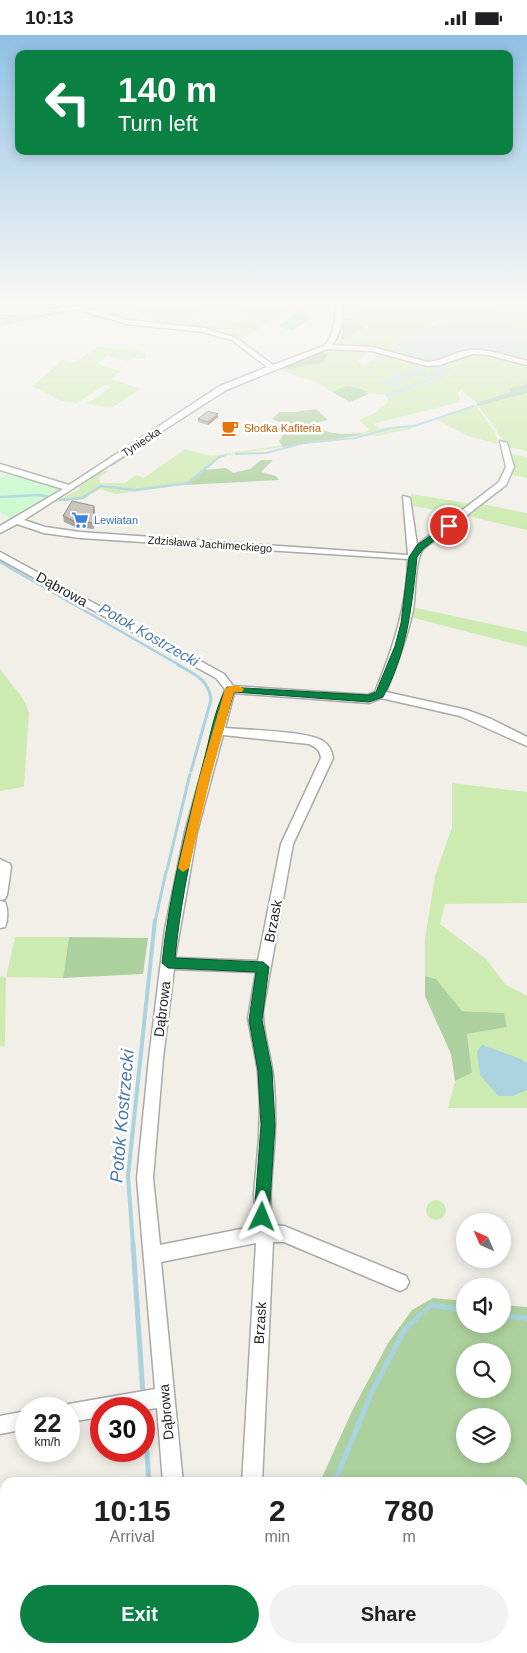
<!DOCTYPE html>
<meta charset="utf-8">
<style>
body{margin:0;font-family:Arial,sans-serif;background:#f2f2f2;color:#202124;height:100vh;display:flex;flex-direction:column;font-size:19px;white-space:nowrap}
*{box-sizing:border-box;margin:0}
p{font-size:16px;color:#757577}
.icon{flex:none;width:28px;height:28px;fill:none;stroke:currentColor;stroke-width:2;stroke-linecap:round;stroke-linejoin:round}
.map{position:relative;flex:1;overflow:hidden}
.panel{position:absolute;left:0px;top:1442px;width:528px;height:176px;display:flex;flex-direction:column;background:#fff;border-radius:15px 15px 0 0;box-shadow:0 2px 12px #0003}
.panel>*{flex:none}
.banner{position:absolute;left:15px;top:15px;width:498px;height:105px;border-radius:10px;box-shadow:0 2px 12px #0003;background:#0b8043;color:#fff;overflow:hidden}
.needle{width:32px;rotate:315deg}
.tools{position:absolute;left:456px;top:1178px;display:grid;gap:10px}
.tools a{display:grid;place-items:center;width:55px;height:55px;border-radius:50%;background:#fff;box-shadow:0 2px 12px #0003;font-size:25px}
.speed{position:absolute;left:15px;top:1362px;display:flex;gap:10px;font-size:25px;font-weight:700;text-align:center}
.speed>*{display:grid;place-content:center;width:65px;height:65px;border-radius:50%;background:#fff;box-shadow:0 2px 12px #0003;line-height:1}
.speed small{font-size:12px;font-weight:400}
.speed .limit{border:8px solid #d22;background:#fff;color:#111}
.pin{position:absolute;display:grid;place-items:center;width:42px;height:42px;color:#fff;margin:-21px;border:2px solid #fff;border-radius:50%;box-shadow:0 1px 5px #0007}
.me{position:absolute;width:55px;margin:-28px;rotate:2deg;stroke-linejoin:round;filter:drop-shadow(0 0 4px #0008)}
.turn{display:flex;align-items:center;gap:18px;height:105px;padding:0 20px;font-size:22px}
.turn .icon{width:65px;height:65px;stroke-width:2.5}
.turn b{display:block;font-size:35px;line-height:42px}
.eta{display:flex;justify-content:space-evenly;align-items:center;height:85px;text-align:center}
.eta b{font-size:30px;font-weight:700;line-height:35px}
.primary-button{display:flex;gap:10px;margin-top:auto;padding:10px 20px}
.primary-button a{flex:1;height:58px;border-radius:30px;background:#0b8043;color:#fff;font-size:20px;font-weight:700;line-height:58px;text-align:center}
.primary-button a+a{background:#f2f2f2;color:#202124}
.status{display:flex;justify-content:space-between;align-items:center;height:35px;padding:0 25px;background:#fff;direction:ltr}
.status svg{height:14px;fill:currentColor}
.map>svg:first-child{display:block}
.grass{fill:#cdebb0}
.forest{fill:#add19e;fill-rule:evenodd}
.wetland{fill:#c6e0d4}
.park{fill:#c8facc}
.pitch{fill:#88e0be}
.water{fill:#aad3df}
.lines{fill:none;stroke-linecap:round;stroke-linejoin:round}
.stream-far4{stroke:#aad3df;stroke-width:2}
.stream-far3{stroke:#aad3df;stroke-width:2.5}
.stream-far2{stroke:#aad3df;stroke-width:3}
.stream-far1{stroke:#aad3df;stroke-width:4}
.stream{stroke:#aad3df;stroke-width:5}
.minor-casing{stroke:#a9a9a9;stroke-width:3}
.minor{fill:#fff;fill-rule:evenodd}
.wall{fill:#aba49e}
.shaded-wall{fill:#8b8681}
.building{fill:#c7bfb8;stroke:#8b8681}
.route{fill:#0b8043;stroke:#07532c}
.slow{fill:#f59e0b}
.labels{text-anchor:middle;stroke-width:5;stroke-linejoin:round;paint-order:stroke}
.far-food-label{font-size:11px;fill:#c56008;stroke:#fff;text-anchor:start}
.far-street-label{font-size:11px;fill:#222;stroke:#fff}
.far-shop-label{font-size:11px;fill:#366cbe;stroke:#fff;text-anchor:start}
.street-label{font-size:14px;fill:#222;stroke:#fff}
.water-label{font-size:15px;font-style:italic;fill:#4a7aab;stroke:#fff}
.near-water-label{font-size:18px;font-style:italic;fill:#4a7aab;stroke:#fff}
</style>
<div class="status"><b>10:13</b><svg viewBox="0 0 49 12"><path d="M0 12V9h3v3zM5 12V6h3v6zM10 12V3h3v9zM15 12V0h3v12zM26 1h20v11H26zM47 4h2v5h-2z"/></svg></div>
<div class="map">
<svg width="527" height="1618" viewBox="0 0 527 1618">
<rect width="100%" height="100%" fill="#f2efe9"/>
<!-- grass -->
<g class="grass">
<path d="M124 269H295L242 305 230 300 231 299 223 294 210 295 194 292 227 289 238 287 247 282 245 277 217 270C210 274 202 272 195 277L199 279 196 283 211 287C193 298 162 289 142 288L148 282 120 270Z"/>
<polygon points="368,269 496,269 490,276 527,281 527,294 481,288 484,283 457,280 436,287 414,298 389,316 375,313 338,311 336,309 341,304 344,304 364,292 353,289 352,284 344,284 344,276 355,279"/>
<polygon points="98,312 136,315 146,319 146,323 132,324 128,326 107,321 97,329 121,336 111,344 140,354 113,372 86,369 111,352 104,350 77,368 61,366 32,351 62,326 73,328"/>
<path d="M330 315 371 316 357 326 365 329 382 318 428 332 432 337H427L388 352 419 340 428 345 425 347C411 350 395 357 382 359 359 361 360 345 332 357L315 347 277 334 279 333C293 338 305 328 320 329L327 319 322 317Z"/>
<polygon points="470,320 487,321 527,331 527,349 510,353 511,357 477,368 461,355 458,358 460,367 373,389 379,393 409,390 413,393 377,401 362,400 361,398 370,395 359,385 375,378 387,368 388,363 433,346 445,344 444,339 455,335 444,330 461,321"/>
<polygon points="527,358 527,416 508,412 479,371"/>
<polygon points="476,371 495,397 498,409 468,401 436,384"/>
<polygon points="282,410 283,412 223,421 185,450 115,459 100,454 84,464 54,467 80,454 79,452 102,436 110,435 99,442 100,448 125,448 136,440 144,443 185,414 211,421"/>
<polygon points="512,419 527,422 527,443 510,440 515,432"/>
<polygon points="411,459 473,469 459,479 413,471"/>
<polygon points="482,469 527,478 527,495 468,481"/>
<polygon points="412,572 527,597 527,612 410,582"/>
<path d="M0 633C9 649 25 660 29 678L24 752 0 756Z"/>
<polygon points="452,748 527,757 527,868 445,869 440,889 486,924 505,949 527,961 527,1073 448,1073 455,1046 472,1038 467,999 507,992 504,978 462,976 436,944 425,941 425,904 435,841 452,792"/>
<polygon points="15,902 69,902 63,943 6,942 5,1012 0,1011 0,941 6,942"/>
<circle cx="436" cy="1175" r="10"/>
</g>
<!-- forest -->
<g class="forest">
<polygon points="39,280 29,285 0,291 1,283"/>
<polygon points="344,284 353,284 353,289 365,292 344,304 341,304"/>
<path d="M322 317 328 320 320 329C305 328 293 338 279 333Z"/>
<polygon points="527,349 527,358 479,371 477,368 511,357 510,353"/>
<polygon points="346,351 362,354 369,359 350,367 332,357"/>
<path d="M316 374 328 385 315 388C323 401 348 399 361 398L362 400 283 412 279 406 286 395V390L272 384 280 377H295Z"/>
<polygon points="261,425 273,425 261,437 276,441 279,445 185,450 204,435 226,433 233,438 250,434"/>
<polygon points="69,902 148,903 143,939 63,943"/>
<polygon points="425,941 436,944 462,976 504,978 507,992 467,999 472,1038 455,1046 451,1019 425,961"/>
<path d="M433 1263 465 1266V1289H502L503 1270 527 1272V1618H219L227 1614H522V1448L320 1447 352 1376 388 1308 412 1275ZM465 1316H502V1354H465ZM502 1381V1419H465V1381Z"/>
</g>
<!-- wetland -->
<g class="wetland">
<polygon points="496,269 527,269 527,281 489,276"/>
<polygon points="457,280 485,283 481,288 527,294 527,326 476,315 465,315 441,325 429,327 389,316 414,298"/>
<polygon points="444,330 456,335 444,339 445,344 433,346 388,363 384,359 427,344 418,340 388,352 378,348 418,331 427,337 431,337 428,332"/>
</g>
<!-- park -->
<polygon class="park" points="11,438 57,451 57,456 12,484 0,477 0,443"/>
<!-- pitch -->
<polygon class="pitch" points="300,275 310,277 306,281 310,283 293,295 278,292"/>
<!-- water -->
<polygon class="water" points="482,1010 521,1024 527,1028 527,1055 513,1061 498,1061 480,1040 477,1016"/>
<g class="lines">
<!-- stream-far4 -->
<g class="stream-far4">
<polyline points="477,370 527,353"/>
<polyline points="236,419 266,418 304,408 355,403 391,393 414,391 474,371"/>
<polyline points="114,429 155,402"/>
<polyline points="211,429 219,422 226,420"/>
</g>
<!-- stream-far3 -->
<g class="stream-far3">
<polyline points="112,430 115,428"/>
<polyline points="0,462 40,460 49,462"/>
<polyline points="60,465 82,463 101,451 135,455 188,448 212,428"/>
<polyline points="0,527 181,631"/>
</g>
<!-- stream-far2 -->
<g class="stream-far2">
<path d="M178 630C195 639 209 645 211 665L191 736"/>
<polyline points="167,835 190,739"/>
<polyline points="155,887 166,837"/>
</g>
<!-- stream-far1 -->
<polyline class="stream-far1" points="133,1210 128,1141 155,885"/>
<!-- stream -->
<g class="stream">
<polyline points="133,1209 143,1360"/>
<polyline points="426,1275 431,1270 465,1275"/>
<polyline points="502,1280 527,1283"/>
<polyline points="144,1371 149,1448"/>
<polyline points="334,1448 372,1357 405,1294 421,1279"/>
<polyline points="161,1614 161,1618"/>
<polyline points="251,1618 255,1614"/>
</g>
<!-- minor casing -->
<g class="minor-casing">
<g id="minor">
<path d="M336 269H342C342 284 342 298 332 310L372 312 427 327C441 327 452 318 465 316 486 312 507 321 527 326V330L488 320 472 319 440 330 427 331 372 316 327 314 226 355 24 485 45 492 80 497 408 520 403 461 410 463 417 510 499 447 506 432 500 406 507 408 514 432 506 450 423 514C414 528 416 557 413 575 407 603 397 630 386 657L467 675 491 684 527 702V711L460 681 381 663 369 668 234 658 225 693C247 695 307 696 323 706 329 710 332 716 333 723L293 809 263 975C262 993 268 1010 271 1028 274 1043 275 1059 275 1074 277 1113 267 1152 272 1190L284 1191 406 1241 409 1247 406 1253 400 1256 284 1207H273L262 1448H242L256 1208 161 1227 183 1448H163L157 1373 144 1375 101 1374V1382L69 1387V1374H61L69 1369 155 1354 137 1143 149 1023 165 894 185 797 225 654 216 643 0 524V517L224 639 233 651 368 660 375 657C393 614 407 571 408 524L80 503 44 498 17 489 0 498V491L63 454 0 435V429L69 450 220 351 267 332 232 305 203 297 127 289 76 274 41 280H0V276H41L76 270 128 285 204 293 236 303 273 330 324 311C335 299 335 285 336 269ZM223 700 309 709C316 712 320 715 321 723L281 809 258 926 175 923 197 797ZM174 934 256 937 248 983 258 1036 260 1069 259 1104 254 1158 256 1191 160 1210 153 1143 163 1023Z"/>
<polygon points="0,824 10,829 11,832 7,860 5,864 0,865"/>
<path d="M0 866 5 867C8 874 8 885 5 892L0 893Z"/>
<polygon points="26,1376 26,1394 0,1399 0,1381"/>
<rect x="177" y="1614" width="22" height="4"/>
</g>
</g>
<!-- minor -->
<use href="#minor" class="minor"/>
</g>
<!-- wall -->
<g class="wall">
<polygon points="218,379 218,382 208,390 198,387 198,384"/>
<polygon points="95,477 94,494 75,492 64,487 63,481"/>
</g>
<!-- shaded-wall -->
<g class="shaded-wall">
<polygon points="218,379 218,382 208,390 208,387"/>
<polygon points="94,471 95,477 94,494 93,488"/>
</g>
<!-- building -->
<g class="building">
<polygon points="208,376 218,379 208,387 198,384"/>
<polygon points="72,466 94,471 93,488 74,486 63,481"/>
</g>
<!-- sky -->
<linearGradient id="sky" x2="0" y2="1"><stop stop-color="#8fc0e4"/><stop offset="0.54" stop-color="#f9f8f5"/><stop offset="1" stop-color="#f9f8f5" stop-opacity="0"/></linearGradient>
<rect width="527" height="495" fill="url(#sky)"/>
<!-- route -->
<path class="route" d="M446 490 453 491 423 514 417 522C412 571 407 618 383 662L369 667 234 657C208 744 184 833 175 923L263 927 269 932 262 985 272 1036 275 1090 269 1182 267 1188 262 1190 256 1188 254 1182 261 1090 258 1036 249 985 256 937 168 933 162 928C169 860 186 794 203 729 210 704 214 674 227 652L368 660 376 657 395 611 401 588 409 522 417 510Z"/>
<!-- slow -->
<polygon class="slow" points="239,651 244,654 242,657 234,657 210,744 189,833 183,837 178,833 199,744 225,654 230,651"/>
<!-- icons -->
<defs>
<g id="cafe-bare" transform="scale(1.35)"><path d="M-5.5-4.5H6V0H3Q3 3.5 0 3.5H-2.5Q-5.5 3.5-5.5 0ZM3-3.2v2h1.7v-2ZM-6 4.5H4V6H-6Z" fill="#e8710a" stroke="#fff" stroke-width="2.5" paint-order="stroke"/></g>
<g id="supermarket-bare" transform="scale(1.35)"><path d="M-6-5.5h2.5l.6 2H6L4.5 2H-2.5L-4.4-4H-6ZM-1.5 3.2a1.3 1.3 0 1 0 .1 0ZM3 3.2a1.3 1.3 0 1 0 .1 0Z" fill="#3f7fe0" stroke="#fff" stroke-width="2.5" paint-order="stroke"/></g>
</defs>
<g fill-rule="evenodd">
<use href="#cafe-bare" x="230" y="393"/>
<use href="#supermarket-bare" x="80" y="485"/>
</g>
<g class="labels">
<!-- far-food labels -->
<g class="far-food-label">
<text x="244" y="397">Słodka Kafiteria</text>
</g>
<!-- far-street labels -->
<g class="far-street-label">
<text transform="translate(141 407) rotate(-33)" y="4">Tyniecka</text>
<text transform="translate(210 509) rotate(4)" y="4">Zdzisława Jachimeckiego</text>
</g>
<!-- far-shop labels -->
<g class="far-shop-label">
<text x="94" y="489">Lewiatan</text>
</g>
<!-- street labels -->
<g class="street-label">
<text transform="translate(62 554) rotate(29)" y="5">Dąbrowa</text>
<text transform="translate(273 886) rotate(-79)" y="5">Brzask</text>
<text transform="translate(162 974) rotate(-83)" y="5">Dąbrowa</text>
<text transform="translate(260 1288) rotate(-87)" y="5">Brzask</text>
<text transform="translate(166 1377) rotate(-95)" y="5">Dąbrowa</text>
</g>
<!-- water labels -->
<g class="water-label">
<text transform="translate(149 600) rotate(30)" y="5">Potok Kostrzecki</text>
</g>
<!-- near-water labels -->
<g class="near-water-label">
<text transform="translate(122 1081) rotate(-85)" y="6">Potok Kostrzecki</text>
</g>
</g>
</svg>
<div class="tools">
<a><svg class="needle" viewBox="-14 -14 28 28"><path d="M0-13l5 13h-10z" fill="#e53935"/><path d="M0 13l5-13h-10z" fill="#757577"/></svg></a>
<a><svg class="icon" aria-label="sound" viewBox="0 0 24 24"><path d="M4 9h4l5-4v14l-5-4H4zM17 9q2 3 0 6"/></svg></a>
<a><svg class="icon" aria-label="search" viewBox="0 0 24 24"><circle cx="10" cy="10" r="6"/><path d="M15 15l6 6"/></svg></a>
<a><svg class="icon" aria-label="layers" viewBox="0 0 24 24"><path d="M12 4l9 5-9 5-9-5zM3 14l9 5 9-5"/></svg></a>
</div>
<div class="speed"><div>22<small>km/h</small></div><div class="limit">30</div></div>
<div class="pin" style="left:449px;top:491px;background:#d93025"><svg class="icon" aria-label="arrive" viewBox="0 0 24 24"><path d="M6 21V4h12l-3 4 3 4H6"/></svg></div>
<svg class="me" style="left:262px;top:1182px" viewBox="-20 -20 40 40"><path d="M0-17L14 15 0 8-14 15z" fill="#0b8043" stroke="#fff" stroke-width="4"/></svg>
<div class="banner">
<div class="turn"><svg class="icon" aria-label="left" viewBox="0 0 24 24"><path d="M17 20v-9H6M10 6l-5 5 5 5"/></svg><div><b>140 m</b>Turn left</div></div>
</div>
<section class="panel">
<div class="eta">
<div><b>10:15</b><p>Arrival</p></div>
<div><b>2</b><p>min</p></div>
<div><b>780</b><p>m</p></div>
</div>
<div class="primary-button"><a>Exit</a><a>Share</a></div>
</section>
</div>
